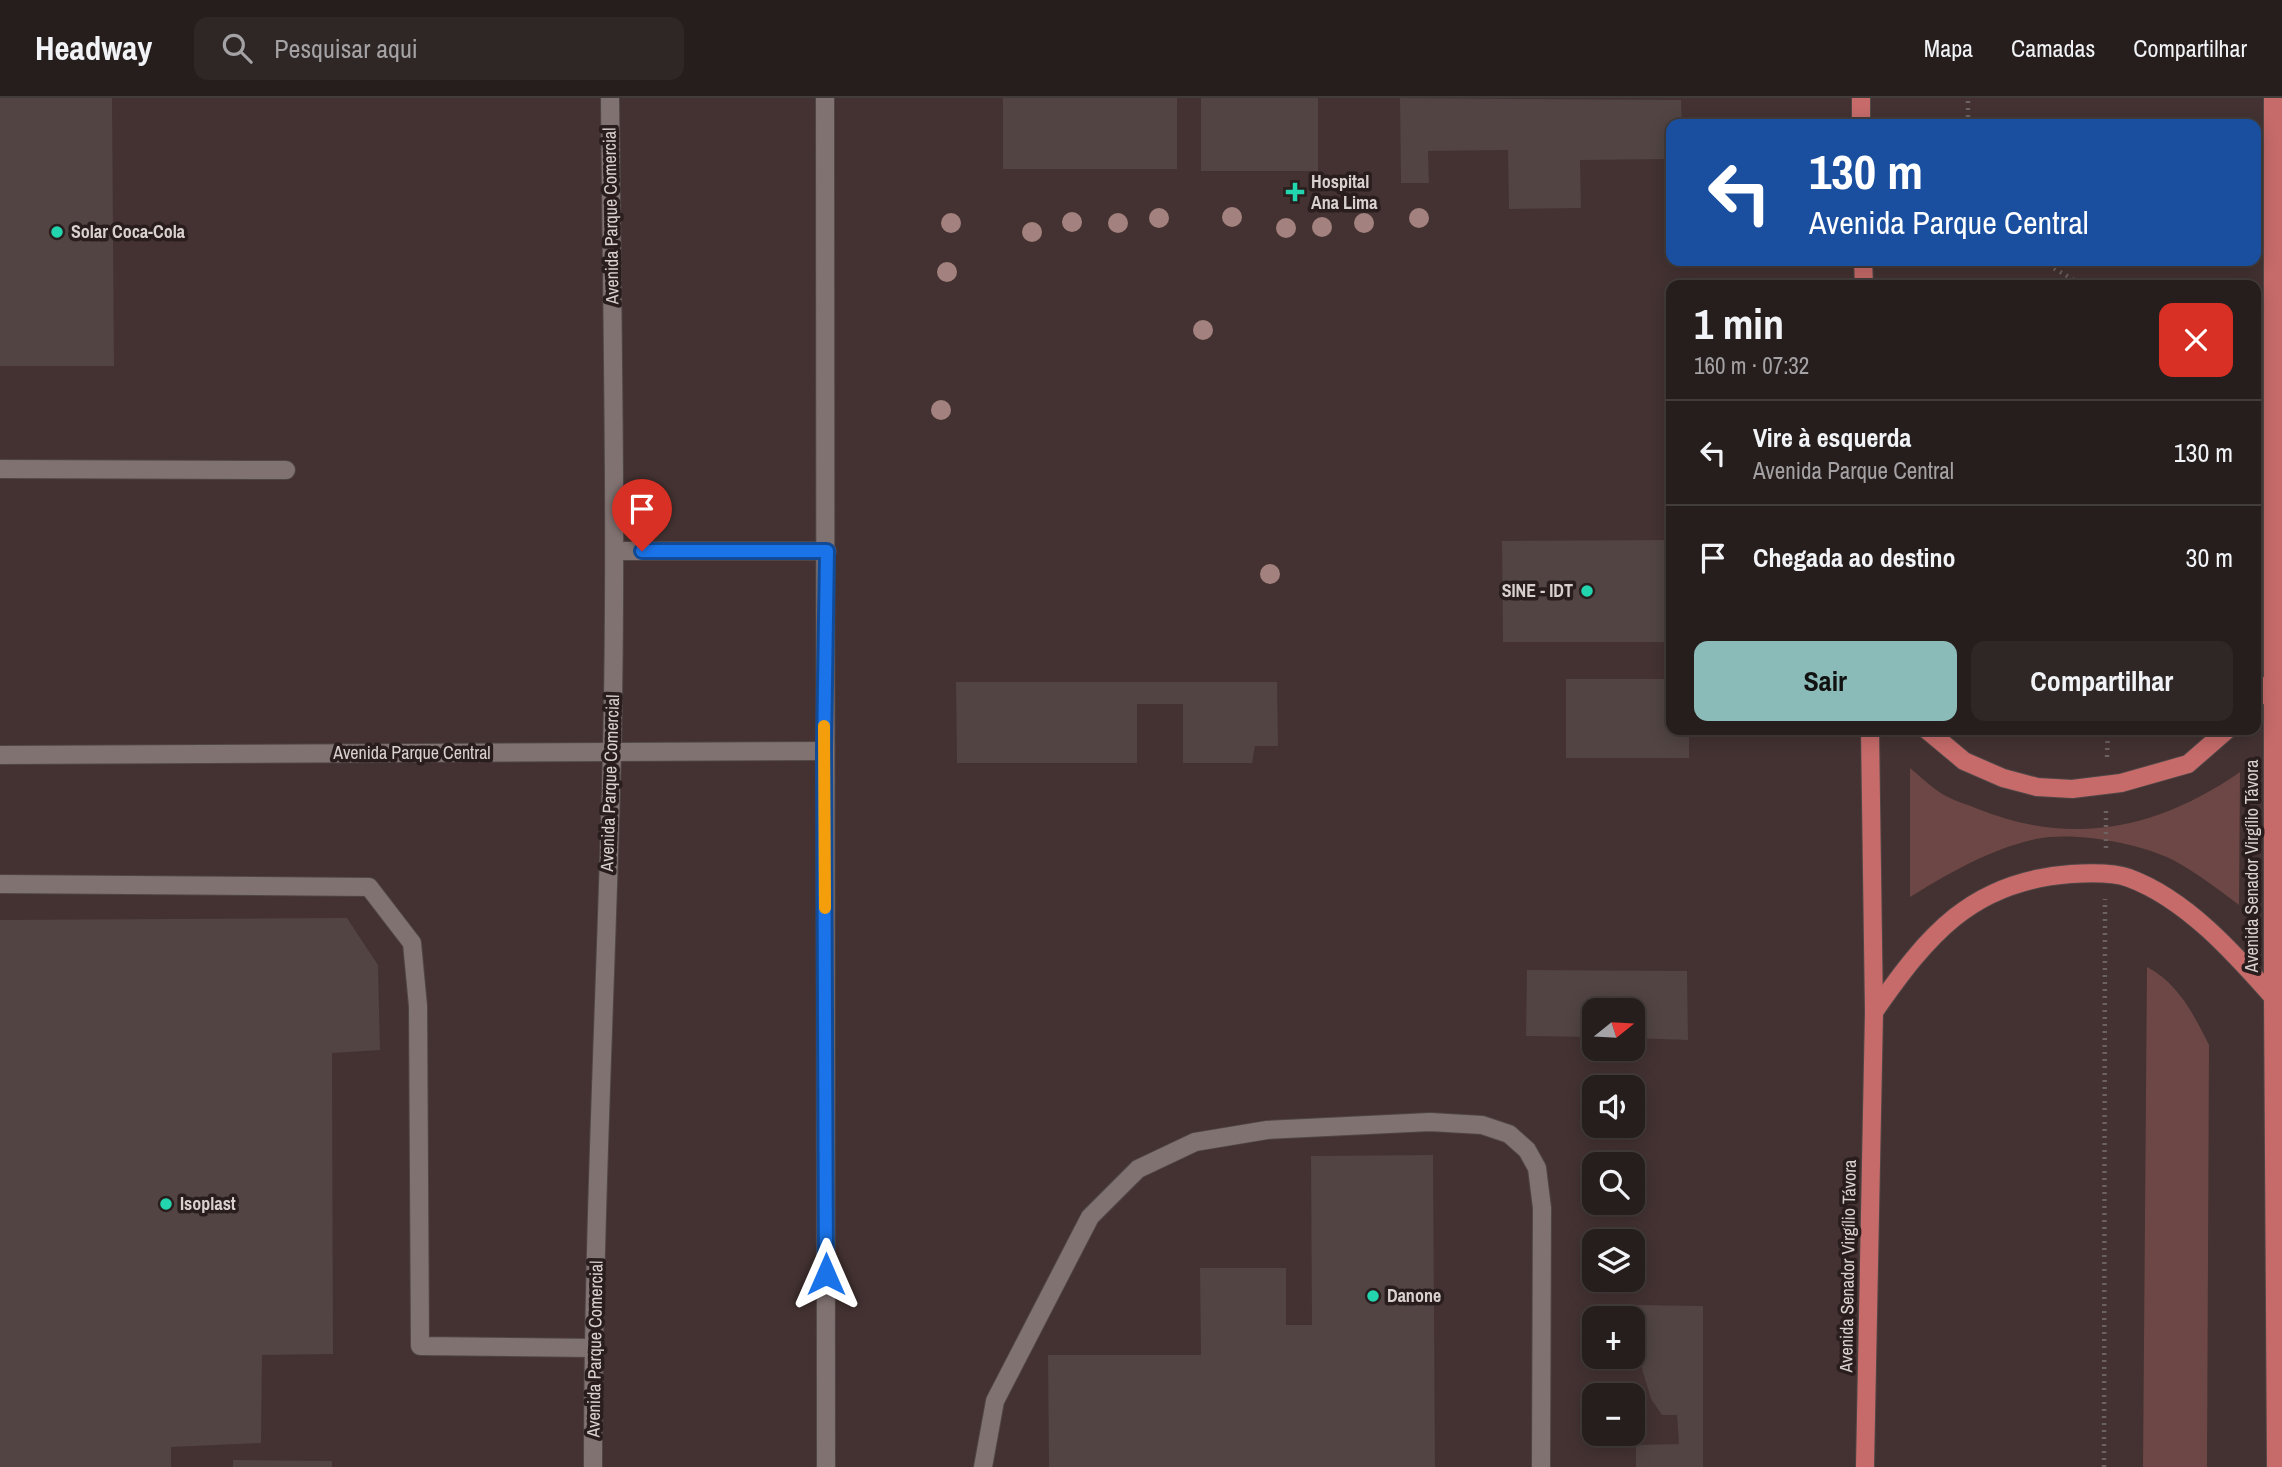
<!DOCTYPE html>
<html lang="pt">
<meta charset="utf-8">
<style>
body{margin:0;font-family:"Archivo Narrow",sans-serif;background:#2e2726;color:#f1f3f6;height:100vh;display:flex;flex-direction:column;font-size:26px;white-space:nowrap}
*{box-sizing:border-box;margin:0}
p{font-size:23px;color:#a4a2a4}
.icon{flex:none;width:38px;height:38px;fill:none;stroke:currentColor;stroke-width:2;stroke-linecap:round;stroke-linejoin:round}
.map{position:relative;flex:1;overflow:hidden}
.sheet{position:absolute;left:1666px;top:182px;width:595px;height:455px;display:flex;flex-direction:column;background:#261e1d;border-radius:14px;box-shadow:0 4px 18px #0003,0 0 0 2px #423c3b}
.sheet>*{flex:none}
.banner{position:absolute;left:1666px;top:21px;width:595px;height:147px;border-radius:14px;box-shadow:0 4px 18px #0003,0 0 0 2px #423c3b;background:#1a4fa0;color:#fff;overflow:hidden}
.needle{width:46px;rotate:72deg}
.buttons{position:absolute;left:1582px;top:900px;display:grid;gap:14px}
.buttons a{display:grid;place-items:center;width:63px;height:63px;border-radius:14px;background:#261e1d;box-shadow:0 4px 18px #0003,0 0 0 2px #423c3b;font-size:35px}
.pin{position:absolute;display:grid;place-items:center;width:60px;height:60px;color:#fff;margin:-72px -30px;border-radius:50% 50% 50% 0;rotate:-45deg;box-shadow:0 0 7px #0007}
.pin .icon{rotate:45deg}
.me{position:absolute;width:77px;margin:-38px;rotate:0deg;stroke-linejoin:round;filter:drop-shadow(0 0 5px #0008)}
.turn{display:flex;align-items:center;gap:24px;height:147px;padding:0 28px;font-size:32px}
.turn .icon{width:91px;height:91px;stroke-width:2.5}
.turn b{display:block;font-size:49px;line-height:60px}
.round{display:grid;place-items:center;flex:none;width:74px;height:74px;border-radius:14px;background:#2e2726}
.summary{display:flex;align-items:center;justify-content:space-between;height:119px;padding:0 28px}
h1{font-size:42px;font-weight:800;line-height:52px}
.action{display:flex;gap:14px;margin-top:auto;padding:14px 28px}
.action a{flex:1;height:80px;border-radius:14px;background:#8bbbb9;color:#111;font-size:28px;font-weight:800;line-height:80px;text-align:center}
.action a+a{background:#2e2726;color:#f1f3f6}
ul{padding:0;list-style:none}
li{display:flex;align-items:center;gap:21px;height:105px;padding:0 28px;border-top:2px solid #423c3b}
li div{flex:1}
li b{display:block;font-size:26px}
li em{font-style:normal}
header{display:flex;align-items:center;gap:42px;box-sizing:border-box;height:98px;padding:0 35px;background:#261e1d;border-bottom:2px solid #423c3b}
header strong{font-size:33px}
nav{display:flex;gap:38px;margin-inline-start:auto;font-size:24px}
.search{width:490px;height:63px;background:#2e2726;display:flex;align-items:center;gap:18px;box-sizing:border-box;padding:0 24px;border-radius:14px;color:#a4a2a4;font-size:26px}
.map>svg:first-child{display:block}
.built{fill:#433231;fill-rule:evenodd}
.green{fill:#6c4745}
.building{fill:#514443}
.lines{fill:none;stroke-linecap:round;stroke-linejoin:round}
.minor-casing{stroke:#504646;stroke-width:20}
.major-casing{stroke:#504646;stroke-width:20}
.path{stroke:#6b6261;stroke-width:4.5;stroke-dasharray:2 5;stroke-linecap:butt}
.minor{stroke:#807271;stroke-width:18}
.major{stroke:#c66b6a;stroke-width:18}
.tree{fill:#a2817e}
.route-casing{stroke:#114b97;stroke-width:18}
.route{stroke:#1a73e8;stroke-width:12}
.slow{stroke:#f59e0b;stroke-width:12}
.poi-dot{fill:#23d5af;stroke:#291e1d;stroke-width:2.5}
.labels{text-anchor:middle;stroke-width:7;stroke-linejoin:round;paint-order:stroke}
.poi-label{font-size:18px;font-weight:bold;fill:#d8d1d0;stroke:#291e1d;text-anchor:start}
.street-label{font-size:18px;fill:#d8d1d0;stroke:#291e1d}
</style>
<header>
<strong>Headway</strong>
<div class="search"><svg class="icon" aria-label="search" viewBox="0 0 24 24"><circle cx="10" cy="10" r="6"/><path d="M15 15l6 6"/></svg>Pesquisar aqui</div>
<nav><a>Mapa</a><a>Camadas</a><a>Compartilhar</a></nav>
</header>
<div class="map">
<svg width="2282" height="1369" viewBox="0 0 2282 1369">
<rect width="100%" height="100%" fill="#332827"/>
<!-- built -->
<path class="built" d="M0 0H2282V1369H0ZM1671 26H2256V163H1671ZM1671 187H2256V632H1671ZM1594 912H1633V950H1594ZM1594 989H1633V1027H1594ZM1594 1066H1633V1104H1594ZM1594 1143H1633V1181H1594ZM1594 1220H1633V1258H1594ZM1594 1297H1633V1335H1594Z"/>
<!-- green -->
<g class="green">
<path d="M1910 670C1921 679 1932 690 1944 697 1954 703 1967 706 1978 711 2072 749 2158 731 2240 674L2239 807C2218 791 2197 775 2173 762 2140 745 2073 733 2036 741 1990 751 1949 775 1910 799Z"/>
<path d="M2147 869C2178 885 2194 917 2209 947L2207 1369H2143Z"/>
</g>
<!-- building -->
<g class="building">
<polygon points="0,0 112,0 114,268 0,268"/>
<rect x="1003" y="0" width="174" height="71"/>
<rect x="1201" y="0" width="117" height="73"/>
<polygon points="1400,0 1681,2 1682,26 1671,26 1671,61 1580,62 1581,110 1509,111 1508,52 1428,53 1429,85 1401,85"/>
<polygon points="1671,442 1671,544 1503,544 1502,443"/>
<polygon points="1566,581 1671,581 1671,632 1689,632 1689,660 1566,660"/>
<polygon points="956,584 1277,584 1278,648 1255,648 1252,665 1183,665 1183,606 1137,606 1137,665 957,665"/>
<polygon points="347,820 378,867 380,952 332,955 333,1256 262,1257 261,1345 171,1349 171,1369 0,1369 0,822"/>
<polygon points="1527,872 1687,873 1688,942 1633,940 1633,912 1594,912 1594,939 1526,938"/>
<polygon points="1433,1057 1435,1369 1049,1369 1048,1257 1201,1257 1200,1170 1286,1170 1286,1227 1312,1227 1311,1058"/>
<polygon points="1637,1207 1703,1208 1703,1369 1636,1369 1636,1347 1679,1346 1677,1317 1662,1317 1651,1301 1643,1274 1637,1244"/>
<polygon points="233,1362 332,1363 332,1369 233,1369"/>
</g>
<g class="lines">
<!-- minor casing -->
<g class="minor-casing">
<g id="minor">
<polyline points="825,0 826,1369"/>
<polyline points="0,371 286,372"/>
<polyline points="615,453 827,453"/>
<polyline points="0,657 824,653"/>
<polyline points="0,786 369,789 412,845 418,908 420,1248 593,1250"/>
<path d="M593 1369C593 1130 606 892 612 654 617 436 612 218 610 0"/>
<polyline points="983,1369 995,1303 1090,1119 1138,1071 1195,1044 1267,1032 1430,1024 1482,1027 1509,1036 1527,1052 1537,1070 1542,1110 1541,1369"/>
</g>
</g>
<!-- major casing -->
<g class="major-casing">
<g id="major">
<polyline points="1861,0 1861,26"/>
<polyline points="2273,0 2273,899 2276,1369"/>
<polyline points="1863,163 1864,187"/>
<polyline points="2256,601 2273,582"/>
<polyline points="1927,632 1964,663 2003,680 2037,689 2072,691 2121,685 2188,666 2227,632"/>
<path d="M1874 914C1927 838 1971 783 2071 776 2088 775 2113 774 2129 780 2186 801 2234 855 2273 899"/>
<polyline points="1865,1369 1874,914 1870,632"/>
</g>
</g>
<!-- path -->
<g class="path">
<polyline points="1968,26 1968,0"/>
<polyline points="2042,163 2082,187"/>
<polyline points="2107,659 2108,632"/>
<polyline points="2106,750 2106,713"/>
<polyline points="2104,1369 2105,801"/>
</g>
<!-- minor -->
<use href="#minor" class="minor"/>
<!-- major -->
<use href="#major" class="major"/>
</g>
<!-- trees -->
<g class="tree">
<circle cx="1232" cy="119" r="10"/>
<circle cx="1159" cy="120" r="10"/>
<circle cx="1419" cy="120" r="10"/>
<circle cx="1072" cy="124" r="10"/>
<circle cx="951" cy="125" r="10"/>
<circle cx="1118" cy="125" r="10"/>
<circle cx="1364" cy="125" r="10"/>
<circle cx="1322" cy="129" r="10"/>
<circle cx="1286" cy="130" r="10"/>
<circle cx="1032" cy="134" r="10"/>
<circle cx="947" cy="174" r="10"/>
<circle cx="1203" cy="232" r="10"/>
<circle cx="941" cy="312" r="10"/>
<circle cx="1270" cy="476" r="10"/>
</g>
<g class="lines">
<!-- route casing -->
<g class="route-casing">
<polyline id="route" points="642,453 827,453 824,653 826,1176"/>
</g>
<!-- route -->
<use href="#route" class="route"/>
<!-- slow -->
<polyline class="slow" points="824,628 825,810"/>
</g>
<!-- markers -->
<g class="poi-dot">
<path d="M1291.5 83.5h7v7h7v7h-7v7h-7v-7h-7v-7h7z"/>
<circle cx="57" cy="134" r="7"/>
<circle cx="1587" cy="493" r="7"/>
<circle cx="166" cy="1106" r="7"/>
<circle cx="1373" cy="1198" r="7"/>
</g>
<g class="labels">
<!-- poi labels -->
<g class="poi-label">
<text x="1311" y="90">Hospital<tspan x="1311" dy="21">Ana Lima</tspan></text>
<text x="71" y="140">Solar Coca-Cola</text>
<text x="1573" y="499" text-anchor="end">SINE - IDT</text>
<text x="180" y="1112">Isoplast</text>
<text x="1387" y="1204">Danone</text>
</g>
<!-- street labels -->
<g class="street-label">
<text transform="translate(611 118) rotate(-91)" y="6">Avenida Parque Comercial</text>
<text x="412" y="661">Avenida Parque Central</text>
<text transform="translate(610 685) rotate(-88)" y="6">Avenida Parque Comercial</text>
<text transform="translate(2252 768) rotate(-90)" y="6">Avenida Senador Virgílio Távora</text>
<text transform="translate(1848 1168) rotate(-89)" y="6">Avenida Senador Virgílio Távora</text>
<text transform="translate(595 1251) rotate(-89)" y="6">Avenida Parque Comercial</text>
</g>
</g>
</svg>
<div class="buttons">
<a><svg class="needle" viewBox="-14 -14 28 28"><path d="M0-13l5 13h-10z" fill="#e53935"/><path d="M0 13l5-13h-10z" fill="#a4a2a4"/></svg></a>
<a><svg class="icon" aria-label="sound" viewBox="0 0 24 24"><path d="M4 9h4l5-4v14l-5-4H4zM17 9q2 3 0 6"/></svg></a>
<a><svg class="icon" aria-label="search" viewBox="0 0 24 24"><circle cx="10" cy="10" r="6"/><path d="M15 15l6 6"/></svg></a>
<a><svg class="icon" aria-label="layers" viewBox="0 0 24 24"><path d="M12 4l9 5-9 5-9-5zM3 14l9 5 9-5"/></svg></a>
<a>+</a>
<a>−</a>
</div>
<div class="pin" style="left:642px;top:453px;background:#d93025"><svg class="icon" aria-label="arrive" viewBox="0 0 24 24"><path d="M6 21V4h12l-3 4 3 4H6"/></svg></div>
<svg class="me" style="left:826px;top:1176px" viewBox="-20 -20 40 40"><path d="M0-17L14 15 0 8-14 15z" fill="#1a73e8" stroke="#fff" stroke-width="4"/></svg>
<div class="banner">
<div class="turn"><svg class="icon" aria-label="left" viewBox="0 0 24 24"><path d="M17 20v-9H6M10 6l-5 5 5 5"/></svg><div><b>130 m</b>Avenida Parque Central</div></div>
</div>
<section class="sheet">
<div class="summary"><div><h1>1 min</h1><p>160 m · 07:32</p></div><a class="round" style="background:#d93025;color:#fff"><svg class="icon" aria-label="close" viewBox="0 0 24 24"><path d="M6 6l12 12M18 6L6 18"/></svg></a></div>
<ul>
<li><svg class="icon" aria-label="left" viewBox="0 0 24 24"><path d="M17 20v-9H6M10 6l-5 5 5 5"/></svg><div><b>Vire à esquerda</b><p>Avenida Parque Central</p></div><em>130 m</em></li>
<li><svg class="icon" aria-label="arrive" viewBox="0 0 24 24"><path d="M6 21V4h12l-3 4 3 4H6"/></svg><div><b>Chegada ao destino</b></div><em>30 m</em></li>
</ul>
<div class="action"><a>Sair</a><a>Compartilhar</a></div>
</section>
</div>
